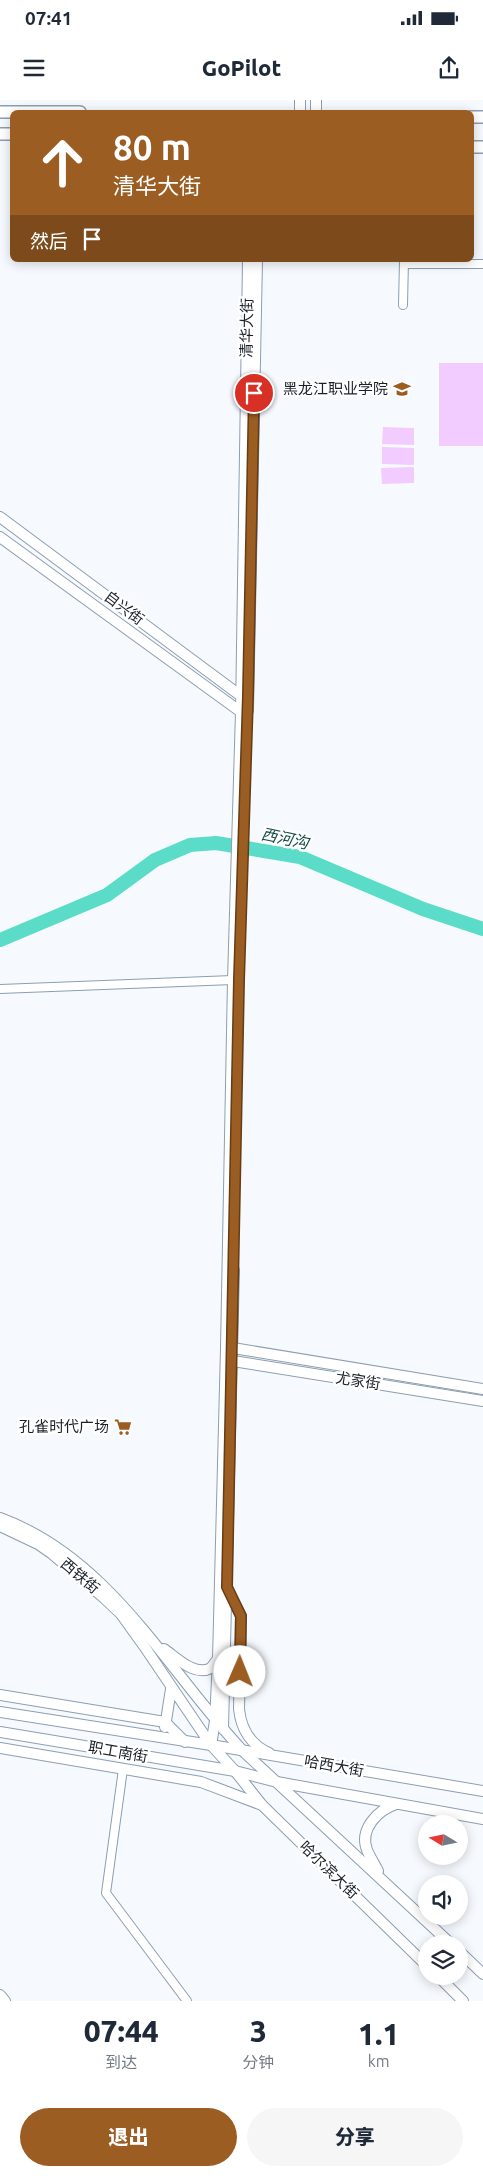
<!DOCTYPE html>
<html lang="zh">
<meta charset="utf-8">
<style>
body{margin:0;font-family:Ubuntu,"Noto Sans SC",sans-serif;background:#f6f6f7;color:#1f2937;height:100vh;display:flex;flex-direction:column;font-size:19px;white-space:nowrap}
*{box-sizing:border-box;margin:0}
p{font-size:16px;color:#747a83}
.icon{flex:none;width:28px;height:28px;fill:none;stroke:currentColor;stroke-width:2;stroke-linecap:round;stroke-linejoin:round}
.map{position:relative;height:1901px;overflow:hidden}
.sheet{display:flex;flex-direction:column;background:#fff;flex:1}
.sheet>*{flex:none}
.top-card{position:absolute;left:10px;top:10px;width:464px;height:152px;border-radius:8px;box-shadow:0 2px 12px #0003;background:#9b5d22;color:#fff;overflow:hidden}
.needle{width:32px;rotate:280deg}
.tools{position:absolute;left:418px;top:1715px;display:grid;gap:10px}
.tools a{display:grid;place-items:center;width:50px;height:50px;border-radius:50%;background:#fff;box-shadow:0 2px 12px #0003;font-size:25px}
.pin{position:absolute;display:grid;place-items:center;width:42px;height:42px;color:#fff;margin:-21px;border:2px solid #fff;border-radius:50%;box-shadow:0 1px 5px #0007}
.me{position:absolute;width:55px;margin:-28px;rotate:1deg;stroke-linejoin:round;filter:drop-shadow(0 0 4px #0008)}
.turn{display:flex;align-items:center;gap:18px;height:105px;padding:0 20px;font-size:22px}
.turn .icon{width:65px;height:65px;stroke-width:2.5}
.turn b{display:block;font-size:35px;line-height:42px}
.then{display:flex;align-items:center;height:48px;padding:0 20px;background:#0003;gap:10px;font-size:19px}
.eta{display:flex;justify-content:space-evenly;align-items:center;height:85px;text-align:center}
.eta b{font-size:30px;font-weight:800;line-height:35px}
.action{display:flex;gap:10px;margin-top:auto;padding:10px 20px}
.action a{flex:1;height:58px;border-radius:30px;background:#9b5d22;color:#fff;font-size:20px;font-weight:800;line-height:58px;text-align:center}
.action a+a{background:#f6f6f7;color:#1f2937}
.status{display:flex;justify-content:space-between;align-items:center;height:35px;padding:0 25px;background:#fff;direction:ltr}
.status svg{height:14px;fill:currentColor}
header{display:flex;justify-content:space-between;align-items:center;height:65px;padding:0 20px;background:#fff;font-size:22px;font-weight:800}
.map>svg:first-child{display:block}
.green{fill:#f2ccfe}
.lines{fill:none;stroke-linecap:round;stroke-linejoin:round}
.river{stroke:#5adcc8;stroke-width:14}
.minor-casing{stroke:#8c9eb1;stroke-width:10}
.major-casing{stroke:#8c9eb1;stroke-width:12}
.highway-casing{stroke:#8c9eb1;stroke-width:14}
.minor{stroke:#fff;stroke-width:8}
.major{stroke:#fff;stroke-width:10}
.highway{stroke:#fff;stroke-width:11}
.route-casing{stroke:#653c16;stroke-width:12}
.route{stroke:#9b5d22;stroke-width:9}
.labels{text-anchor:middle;stroke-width:5;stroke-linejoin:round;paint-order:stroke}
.street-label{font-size:15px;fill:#192028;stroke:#fff}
.poi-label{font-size:15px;fill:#192028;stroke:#fff;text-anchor:end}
.water-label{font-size:16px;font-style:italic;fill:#154e45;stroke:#fff}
</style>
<div class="status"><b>07:41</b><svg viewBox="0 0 49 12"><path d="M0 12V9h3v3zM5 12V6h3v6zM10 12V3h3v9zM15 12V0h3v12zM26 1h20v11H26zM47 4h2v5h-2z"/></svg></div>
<header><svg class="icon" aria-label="menu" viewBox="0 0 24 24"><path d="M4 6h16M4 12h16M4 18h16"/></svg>GoPilot<svg class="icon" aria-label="share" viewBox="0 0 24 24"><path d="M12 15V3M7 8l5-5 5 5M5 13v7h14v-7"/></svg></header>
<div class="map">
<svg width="483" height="1901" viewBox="0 0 483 1901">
<rect width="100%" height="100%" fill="#f6fafe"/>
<!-- green -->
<g class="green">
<rect x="439" y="263" width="44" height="83"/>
<polygon points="383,327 414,328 414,345 382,344"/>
<polygon points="382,347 414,348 414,365 382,364"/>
<polygon points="414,367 414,383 382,384 381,368"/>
</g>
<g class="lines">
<!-- river -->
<polyline class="river" points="0,840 107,795 155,760 190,745 216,743 300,757 423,809 483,829"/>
<!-- minor casing -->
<g class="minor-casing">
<g id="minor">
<polyline points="404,164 483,164"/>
<polyline points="403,205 404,160"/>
<polyline points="0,889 233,880"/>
<polyline points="123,1669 106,1793 187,1901"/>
</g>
</g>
<!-- major casing -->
<g class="major-casing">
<g id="major">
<polyline points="300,12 300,0"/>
<polyline points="316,12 316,0"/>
<polyline points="0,417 241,596 245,596"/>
<polyline points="0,437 241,612 245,612"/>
<polyline points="248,611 257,160"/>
<polyline points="233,1248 483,1289"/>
<polyline points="233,1261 483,1301"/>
<path d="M0 1418C110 1458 167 1570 243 1651L451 1844"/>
<polyline points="0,1426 38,1444 51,1453 104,1498 121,1514 144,1546 211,1645 235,1671 262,1705 426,1865"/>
<path d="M228 1491 241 1516 239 1609C241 1629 251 1645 269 1653"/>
<path d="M164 1549C177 1558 195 1577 211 1568L217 1560"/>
<polyline points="0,1595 165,1622 185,1642"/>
<polyline points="0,1612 211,1645 483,1691"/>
<polyline points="165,1627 171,1589"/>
<polyline points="223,1629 234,1170"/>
<polyline points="0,1632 235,1671 277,1682 483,1719"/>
<polyline points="211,1645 215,1621 218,1559 226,1248 233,880 241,612 248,160"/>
<polyline points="0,1648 201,1682 262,1705"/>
<path d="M378 1771C375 1765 370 1757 367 1750 359 1729 378 1710 396 1704"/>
<polyline points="459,1851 483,1874"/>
<polyline points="438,1876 463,1901"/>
<polyline points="0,1895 5,1901"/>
</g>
</g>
<!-- highway casing -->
<g class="highway-casing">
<g id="highway">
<polyline points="0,12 80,12"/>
<polyline points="471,17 483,17"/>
<polyline points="0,34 12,34"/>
<polyline points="471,47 483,47"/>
</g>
</g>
<!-- minor -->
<use href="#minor" class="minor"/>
<!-- major -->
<use href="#major" class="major"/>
<!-- highway -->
<use href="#highway" class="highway"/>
</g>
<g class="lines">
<!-- route casing -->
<g class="route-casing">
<polyline id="route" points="240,1572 241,1516 227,1487 239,880 248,596 254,293"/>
</g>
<!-- route -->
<use href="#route" class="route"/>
</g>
<!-- icons -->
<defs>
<g id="university-bare" transform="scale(1.35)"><path d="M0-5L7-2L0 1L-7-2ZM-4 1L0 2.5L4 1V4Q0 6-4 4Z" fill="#9b5d22" stroke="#fff" stroke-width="2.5" paint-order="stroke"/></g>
<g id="supermarket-bare" transform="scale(1.35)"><path d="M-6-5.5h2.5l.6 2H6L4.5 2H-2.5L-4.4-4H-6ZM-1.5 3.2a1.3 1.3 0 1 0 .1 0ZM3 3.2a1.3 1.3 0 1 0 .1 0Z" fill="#9b5d22" stroke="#fff" stroke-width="2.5" paint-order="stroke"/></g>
</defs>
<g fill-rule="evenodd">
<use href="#university-bare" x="402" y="289"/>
<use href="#supermarket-bare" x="123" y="1327"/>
</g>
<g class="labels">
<!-- street labels -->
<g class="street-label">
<text transform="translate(247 228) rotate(-89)" y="5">清华大街</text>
<text transform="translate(124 508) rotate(37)" y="5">自兴街</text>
<text transform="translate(358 1281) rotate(9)" y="5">尤家街</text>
<text transform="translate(80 1476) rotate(40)" y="5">西铁街</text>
<text transform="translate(118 1652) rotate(10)" y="5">职工南街</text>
<text transform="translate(334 1666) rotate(10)" y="5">哈西大街</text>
<text transform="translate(329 1770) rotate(44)" y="5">哈尔滨大街</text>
</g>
<!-- poi labels -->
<g class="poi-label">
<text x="388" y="294">黑龙江职业学院</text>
<text x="109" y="1332">孔雀时代广场</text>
</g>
<!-- water labels -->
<g class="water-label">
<text transform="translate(285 738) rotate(12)" y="6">西河沟</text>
</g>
</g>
</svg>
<div class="tools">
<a><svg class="needle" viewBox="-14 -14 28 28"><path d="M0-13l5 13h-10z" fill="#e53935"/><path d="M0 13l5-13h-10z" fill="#747a83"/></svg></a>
<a><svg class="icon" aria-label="sound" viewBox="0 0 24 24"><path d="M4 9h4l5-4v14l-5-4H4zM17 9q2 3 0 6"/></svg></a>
<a><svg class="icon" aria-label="layers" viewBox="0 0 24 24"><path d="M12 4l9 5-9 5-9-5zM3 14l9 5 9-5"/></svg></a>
</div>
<div class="pin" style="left:254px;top:293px;background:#d93025"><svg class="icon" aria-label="arrive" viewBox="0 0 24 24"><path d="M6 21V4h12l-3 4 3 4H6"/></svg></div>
<svg class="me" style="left:240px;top:1572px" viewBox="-20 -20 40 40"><circle r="19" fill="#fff"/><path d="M0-13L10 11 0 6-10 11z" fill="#9b5d22"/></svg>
<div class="top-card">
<div class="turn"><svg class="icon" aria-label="ahead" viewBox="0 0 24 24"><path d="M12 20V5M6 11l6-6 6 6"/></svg><div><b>80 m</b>清华大街</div></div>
<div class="then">然后<svg class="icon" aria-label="arrive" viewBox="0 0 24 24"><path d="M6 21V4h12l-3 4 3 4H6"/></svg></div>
</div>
</div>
<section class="sheet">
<div class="eta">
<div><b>07:44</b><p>到达</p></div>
<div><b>3</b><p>分钟</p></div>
<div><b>1.1</b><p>km</p></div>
</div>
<div class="action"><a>退出</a><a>分享</a></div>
</section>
